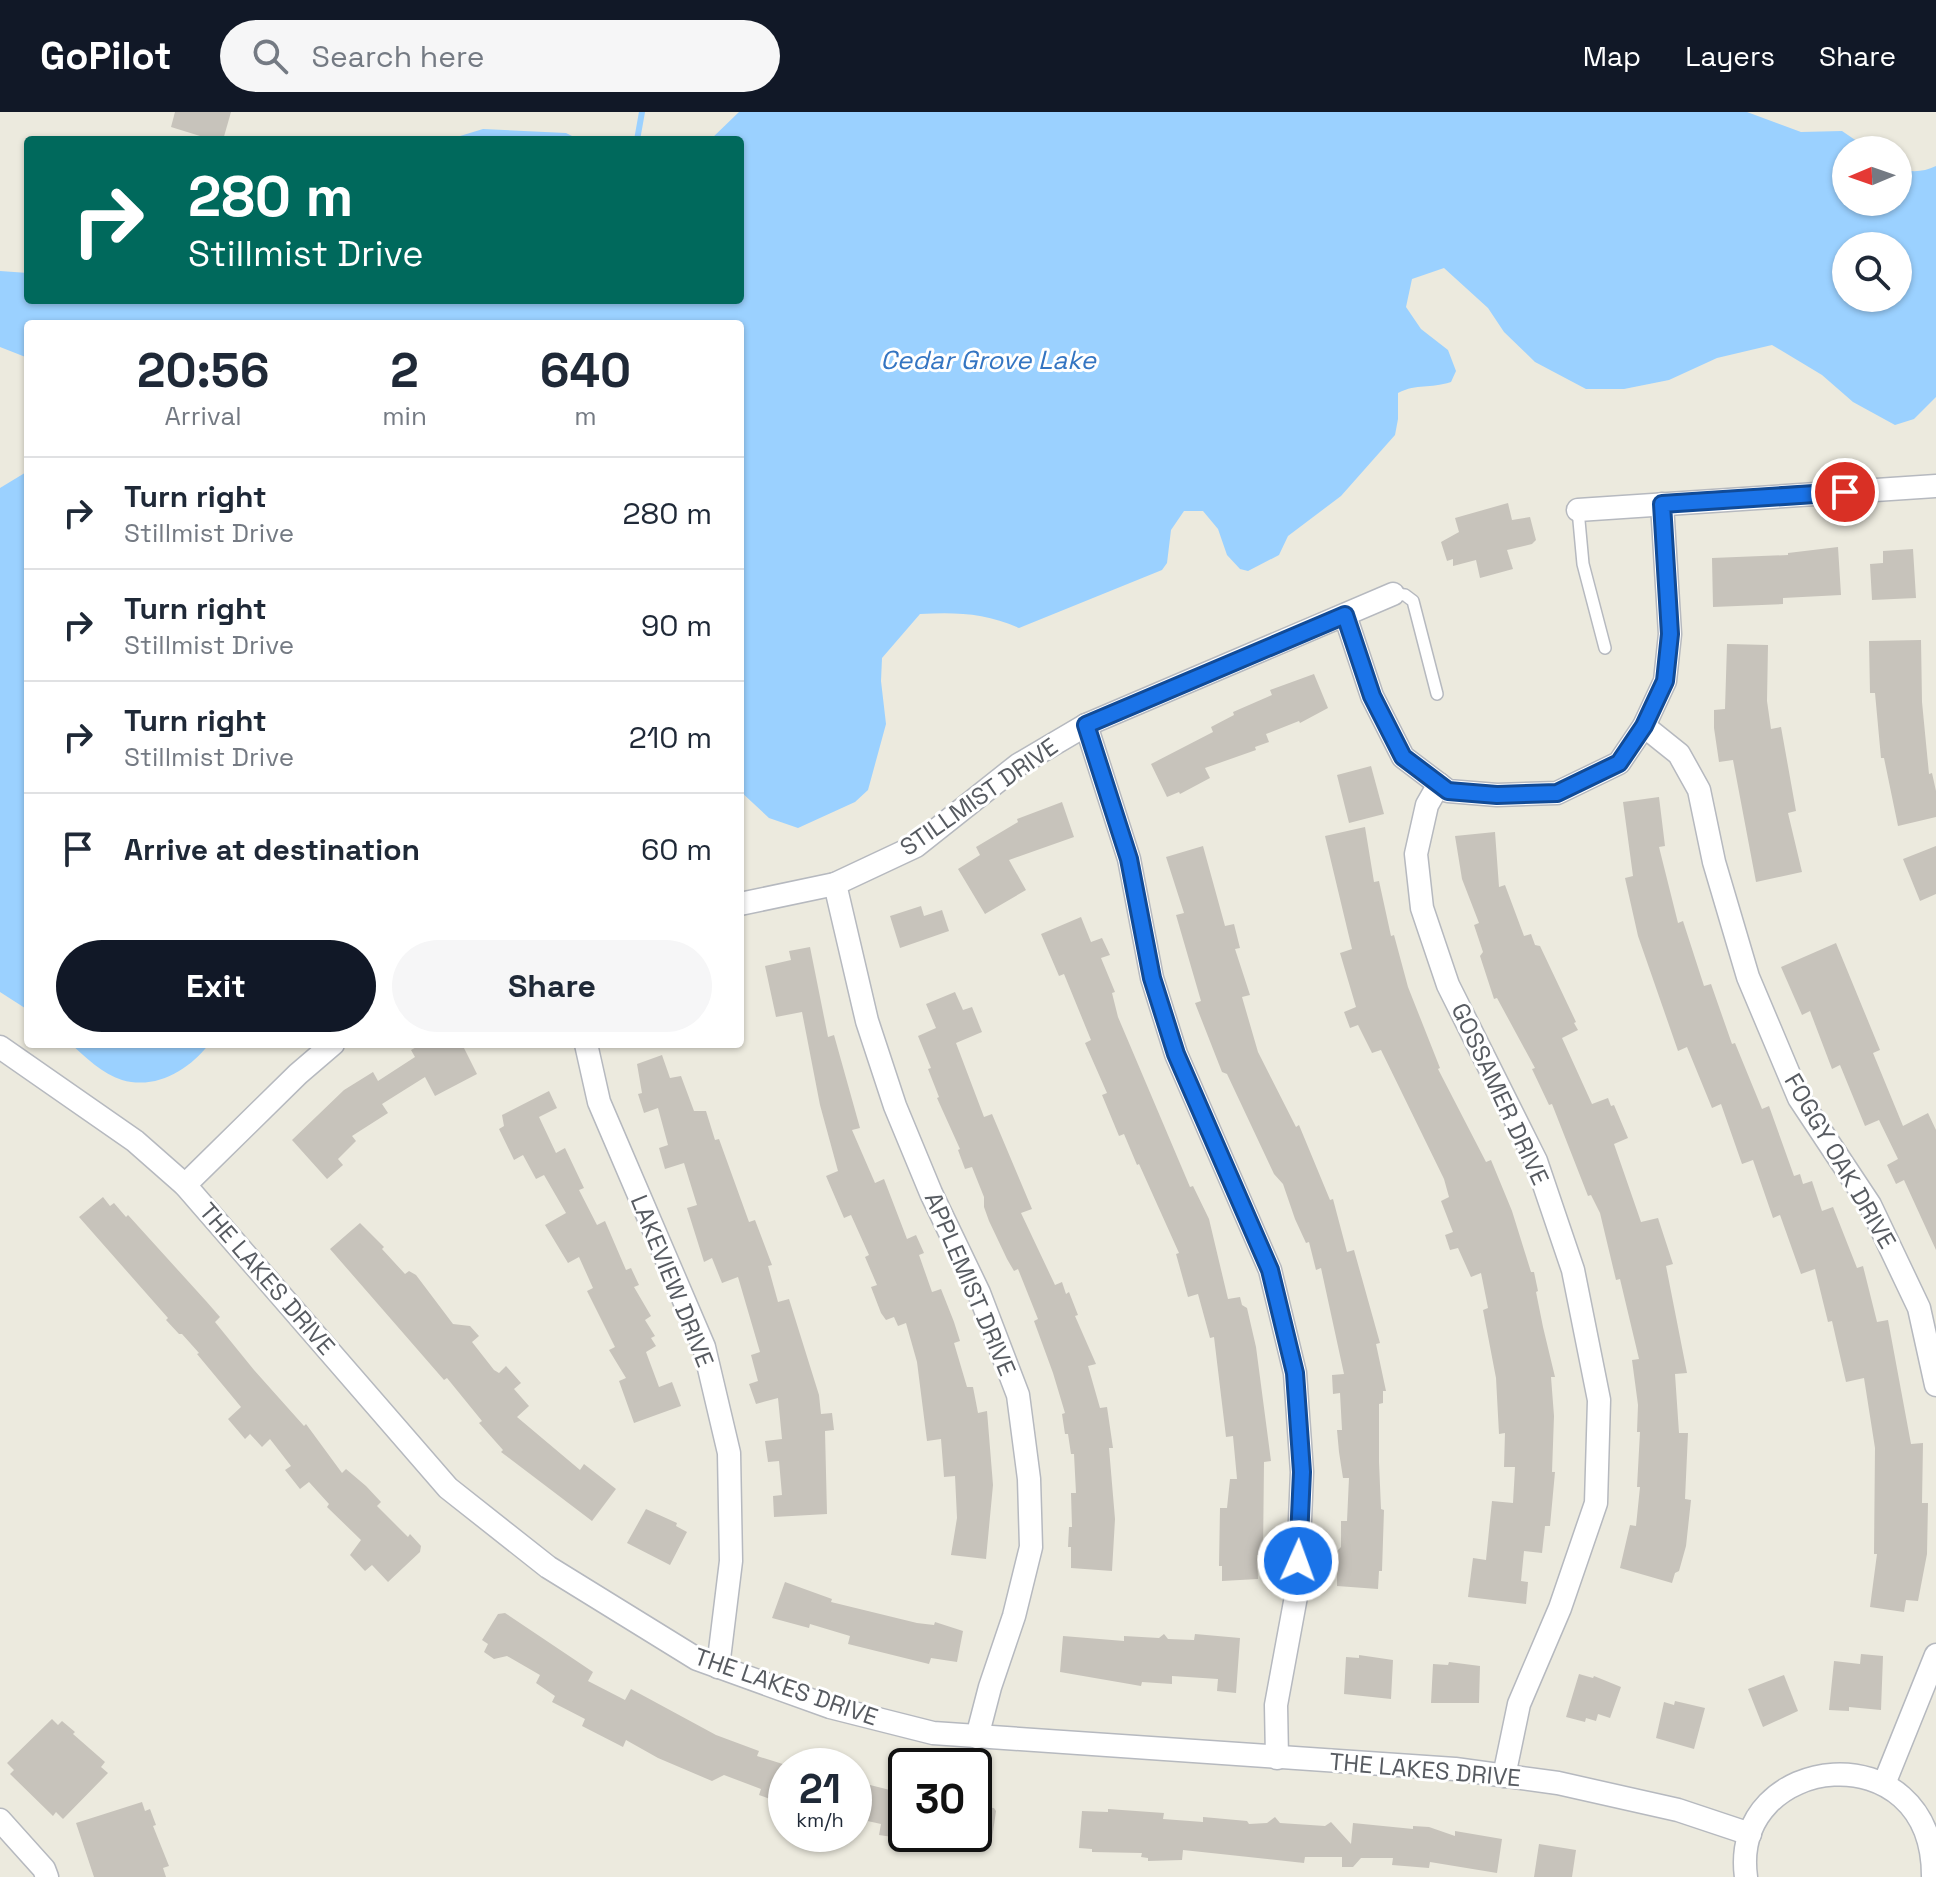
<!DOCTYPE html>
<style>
body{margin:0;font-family:"Space Grotesk",sans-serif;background:#f6f6f7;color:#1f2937;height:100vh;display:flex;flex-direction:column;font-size:30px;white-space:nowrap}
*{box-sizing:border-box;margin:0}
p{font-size:26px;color:#747a83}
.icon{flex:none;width:44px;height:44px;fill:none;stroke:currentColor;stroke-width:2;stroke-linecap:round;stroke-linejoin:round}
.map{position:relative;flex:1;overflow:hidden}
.details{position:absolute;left:24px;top:208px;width:720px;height:728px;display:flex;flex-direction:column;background:#fff;border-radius:8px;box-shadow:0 2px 6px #0004}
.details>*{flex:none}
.guide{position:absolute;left:24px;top:24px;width:720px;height:168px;border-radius:8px;box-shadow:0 2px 6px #0004;background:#00695c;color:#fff;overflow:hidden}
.needle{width:52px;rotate:268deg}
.controls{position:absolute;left:1832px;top:24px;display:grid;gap:16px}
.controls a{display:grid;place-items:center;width:80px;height:80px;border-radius:50%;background:#fff;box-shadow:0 2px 6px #0004;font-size:40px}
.speed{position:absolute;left:768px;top:1636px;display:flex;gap:16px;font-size:40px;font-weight:700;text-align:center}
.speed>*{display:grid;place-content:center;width:104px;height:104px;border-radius:50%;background:#fff;box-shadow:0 2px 6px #0004;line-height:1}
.speed small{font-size:20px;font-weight:400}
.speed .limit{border:4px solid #111;border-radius:12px;background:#fff;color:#111}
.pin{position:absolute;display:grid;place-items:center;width:68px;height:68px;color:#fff;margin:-34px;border:4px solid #fff;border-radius:50%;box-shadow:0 2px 8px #0007}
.me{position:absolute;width:88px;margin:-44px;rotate:2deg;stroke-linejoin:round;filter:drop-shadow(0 0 6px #0008)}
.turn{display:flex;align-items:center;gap:28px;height:168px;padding:0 32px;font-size:36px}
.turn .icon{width:104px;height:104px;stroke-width:2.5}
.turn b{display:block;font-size:56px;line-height:68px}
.eta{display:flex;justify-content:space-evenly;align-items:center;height:136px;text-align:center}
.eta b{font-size:48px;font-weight:800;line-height:56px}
.button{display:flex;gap:16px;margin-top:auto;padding:16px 32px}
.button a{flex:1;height:92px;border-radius:48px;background:#111827;color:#fff;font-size:32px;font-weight:800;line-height:92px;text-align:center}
.button a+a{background:#f6f6f7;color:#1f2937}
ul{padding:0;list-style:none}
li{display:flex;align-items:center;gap:24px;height:112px;padding:0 32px;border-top:2px solid #e0e1e3}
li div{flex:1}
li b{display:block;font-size:30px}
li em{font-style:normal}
header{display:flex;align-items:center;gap:48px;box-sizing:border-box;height:112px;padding:0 40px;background:#111827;color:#fff}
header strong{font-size:38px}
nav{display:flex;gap:44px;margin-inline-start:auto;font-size:28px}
.search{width:560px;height:72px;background:#f6f6f7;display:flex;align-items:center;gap:20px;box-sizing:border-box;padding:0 28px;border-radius:44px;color:#747a83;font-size:30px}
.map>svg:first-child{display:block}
.water{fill:#9bd1ff;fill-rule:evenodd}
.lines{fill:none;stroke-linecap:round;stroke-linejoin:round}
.stream{stroke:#9bd1ff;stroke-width:6}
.building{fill:#c7c3bb}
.service-casing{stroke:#b6b9bf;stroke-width:14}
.minor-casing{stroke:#b6b9bf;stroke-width:25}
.service{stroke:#fff;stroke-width:11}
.minor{stroke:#fff;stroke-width:22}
.route-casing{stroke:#114b97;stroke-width:20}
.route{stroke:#1a73e8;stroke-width:14}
.labels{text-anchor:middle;stroke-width:6;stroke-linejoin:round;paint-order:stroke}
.street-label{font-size:24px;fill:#575b61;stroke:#fff}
.water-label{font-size:26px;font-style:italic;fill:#3475c2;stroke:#fff}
</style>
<header>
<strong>GoPilot</strong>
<div class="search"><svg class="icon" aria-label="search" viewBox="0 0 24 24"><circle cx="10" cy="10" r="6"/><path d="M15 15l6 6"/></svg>Search here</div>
<nav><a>Map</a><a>Layers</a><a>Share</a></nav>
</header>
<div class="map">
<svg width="1936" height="1765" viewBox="0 0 1936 1765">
<rect width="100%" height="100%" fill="#eceade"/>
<!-- water -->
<g class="water">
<path d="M739 0H1747L1801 20 1842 19 1870 38H1846V90H1898V56C1911 61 1923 60 1936 54V285L1914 307 1895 313 1853 290 1822 263 1772 233 1717 246 1669 268 1624 277H1586L1535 250 1504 220 1488 196 1444 156 1412 167 1406 195 1421 217 1448 238 1456 259 1451 270C1429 277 1418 271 1398 281V307L1395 323 1341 384 1288 424 1279 443 1248 459 1240 457 1227 443 1218 417 1203 399H1184L1171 418 1167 451 1162 458 1019 516C986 501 956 500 920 502L882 546 881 569 886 612 868 678 855 690 798 716 769 706 740 679V212H28V246L0 235V159L28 161V188H740V28H710ZM1846 134H1898V186H1846Z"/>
<polygon points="483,17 566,21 580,28 447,28"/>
<polygon points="28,359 28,898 0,880 0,376"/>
<path d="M71 932H209C189 958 156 978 122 968 103 962 85 945 71 932Z"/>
</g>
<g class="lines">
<!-- stream -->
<polyline class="stream" points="637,28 642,0"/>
</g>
<!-- building -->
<g class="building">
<polygon points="175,0 231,0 223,28 213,28 171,15"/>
<polygon points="1508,391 1512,408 1530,405 1536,428 1532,432 1507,438 1513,457 1480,466 1476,448 1453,454 1453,447 1447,449 1441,430 1459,420 1455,406"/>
<polygon points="1838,435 1841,483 1783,486 1783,492 1713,495 1712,446 1788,443 1788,441"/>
<polygon points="1913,437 1916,486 1872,488 1870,452 1883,451 1883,439"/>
<polygon points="1921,528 1922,590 1929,662 1932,661 1936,679 1936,705 1898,714 1884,646 1881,646 1875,581 1870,581 1869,529"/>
<polygon points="1727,532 1768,533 1767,589 1771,617 1781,615 1796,699 1788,701 1802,760 1756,770 1733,648 1719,650 1714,616 1714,598 1725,597"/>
<polygon points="1314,562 1328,596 1300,611 1299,609 1266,622 1269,630 1255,635 1256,638 1205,656 1210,666 1180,682 1179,680 1167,685 1151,652 1213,620 1211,615 1234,603 1233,600 1272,583 1270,578"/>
<polygon points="1371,654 1384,702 1349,711 1337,663"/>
<polygon points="1659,685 1665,734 1659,735 1678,811 1683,809 1704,874 1711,872 1732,932 1735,931 1762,997 1769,994 1794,1064 1800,1062 1803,1072 1812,1069 1822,1099 1833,1095 1857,1156 1863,1154 1877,1210 1888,1208 1911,1332 1923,1331 1922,1391 1928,1391 1927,1442 1918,1489 1906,1488 1904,1500 1870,1495 1877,1442 1874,1442 1875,1336 1864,1266 1846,1270 1832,1209 1828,1210 1815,1157 1801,1162 1780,1103 1773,1106 1753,1048 1742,1052 1721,992 1712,996 1687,935 1678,939 1638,824 1625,766 1633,764 1623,690"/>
<polygon points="1062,690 1074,725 1009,748 1026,778 985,802 958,757 980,743 976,735 1018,710 1017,707"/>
<polygon points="1365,715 1374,770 1379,769 1391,824 1394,823 1408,875 1440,956 1438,957 1486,1050 1491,1048 1512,1099 1531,1160 1534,1160 1538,1179 1536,1180 1543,1215 1555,1265 1551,1265 1554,1304 1552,1360 1555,1360 1550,1414 1545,1414 1542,1441 1524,1439 1521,1469 1528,1470 1526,1492 1468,1485 1473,1446 1486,1448 1492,1389 1513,1391 1515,1355 1504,1355 1505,1321 1499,1322 1496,1266 1483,1198 1488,1196 1481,1161 1471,1165 1458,1136 1450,1138 1445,1123 1453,1120 1441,1089 1449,1085 1444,1067 1381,938 1372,941 1358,913 1350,916 1344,900 1356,895 1340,841 1352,837 1325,724"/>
<polygon points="1495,720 1499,775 1505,773 1524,824 1531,822 1535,833 1540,834 1576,910 1574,911 1578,918 1562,926 1592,992 1608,986 1611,994 1614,993 1628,1026 1614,1032 1641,1110 1658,1106 1673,1152 1666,1154 1687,1261 1675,1262 1679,1321 1688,1321 1685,1387 1691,1388 1686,1434 1679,1459 1675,1461 1672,1471 1620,1456 1630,1413 1636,1414 1640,1375 1637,1375 1640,1320 1637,1320 1638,1293 1632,1248 1639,1247 1620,1167 1616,1168 1600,1101 1591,1083 1588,1084 1552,992 1549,993 1532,957 1535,956 1497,886 1494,887 1480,844 1483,840 1474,813 1479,811 1462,767 1455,724"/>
<polygon points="1203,734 1225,814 1234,812 1240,836 1235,837 1250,883 1242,885 1258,940 1296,1015 1299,1013 1330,1088 1333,1087 1347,1140 1354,1138 1380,1231 1376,1232 1386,1279 1383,1279 1383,1291 1379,1292 1379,1350 1381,1397 1384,1398 1382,1459 1379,1459 1378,1477 1337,1474 1337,1439 1341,1435 1341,1409 1347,1409 1349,1366 1343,1366 1339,1340 1337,1318 1342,1318 1340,1281 1333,1282 1332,1263 1344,1262 1321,1156 1316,1158 1309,1130 1306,1131 1295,1107 1283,1072 1274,1062 1227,962 1222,960 1195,891 1201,889 1176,803 1184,801 1166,745"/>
<polygon points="1936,734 1936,782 1920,789 1903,747"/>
<polygon points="921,794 924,804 942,798 949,819 900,836 890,804"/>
<polygon points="1081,805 1091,830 1102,826 1110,843 1101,846 1115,880 1112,881 1118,905 1190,1075 1193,1074 1209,1107 1228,1187 1240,1185 1242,1193 1247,1196 1256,1235 1271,1349 1264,1350 1263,1443 1257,1443 1258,1467 1222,1469 1222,1454 1219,1454 1220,1396 1227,1396 1230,1367 1237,1367 1233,1324 1226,1325 1214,1225 1210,1226 1198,1182 1188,1185 1176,1142 1179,1141 1139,1052 1137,1053 1124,1022 1119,1024 1102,983 1107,981 1085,931 1091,928 1064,862 1059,864 1041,822"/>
<polygon points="1836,831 1880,938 1873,941 1903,1014 1928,1001 1936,1018 1936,1138 1904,1068 1896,1072 1887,1053 1898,1047 1879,1008 1865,1014 1840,953 1832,957 1810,899 1802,903 1781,855"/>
<polygon points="810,835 828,925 834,923 860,1016 852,1018 875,1071 884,1067 907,1127 916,1123 924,1141 919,1143 932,1180 941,1177 954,1210 960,1229 954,1231 967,1275 973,1275 978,1301 987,1299 993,1373 986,1447 951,1443 957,1406 955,1364 944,1365 941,1327 927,1329 917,1250 906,1211 898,1214 894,1205 886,1208 881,1201 871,1175 877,1173 865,1145 869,1143 851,1103 844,1106 826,1064 838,1059 820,993 802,900 776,905 765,854 791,848 789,839"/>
<polygon points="955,880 963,898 972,895 982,920 956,931 984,1005 992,1002 1032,1097 1021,1101 1055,1173 1062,1170 1066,1182 1069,1180 1078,1203 1075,1204 1096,1252 1088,1254 1100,1296 1107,1295 1113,1336 1109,1336 1115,1407 1112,1459 1071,1456 1071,1435 1068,1435 1069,1415 1072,1415 1071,1381 1076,1381 1074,1342 1071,1342 1068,1322 1065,1322 1062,1302 1065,1301 1053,1261 1034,1209 1038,1207 1018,1157 1014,1159 1007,1147 989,1109 984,1095 984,1085 972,1055 965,1057 958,1038 960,1037 937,986 939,985 928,957 931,956 918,924 936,916 926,892"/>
<polygon points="422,932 462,932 477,962 435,984 425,965 382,992 388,1001 352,1024 356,1029 338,1047 343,1053 327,1067 292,1028 344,978 373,960 378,969 415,945 411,938"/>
<polygon points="662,943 670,966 681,964 694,999 706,999 715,1028 719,1027 749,1110 755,1108 772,1153 768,1154 778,1190 789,1187 819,1283 821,1302 832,1301 834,1318 825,1319 827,1402 774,1405 773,1384 782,1383 779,1349 768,1350 765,1329 782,1327 778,1286 756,1292 749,1272 758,1269 751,1243 760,1240 738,1165 722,1171 712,1146 704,1150 687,1096 697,1093 684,1051 665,1057 659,1036 668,1033 658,996 644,1001 638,982 642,981 637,952"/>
<polygon points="549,979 557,996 539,1005 556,1041 565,1036 584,1076 579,1078 597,1113 605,1109 626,1158 631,1156 639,1173 634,1175 651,1204 645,1208 655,1224 651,1226 656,1234 646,1240 659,1275 672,1270 681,1294 634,1311 619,1269 626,1266 609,1238 615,1235 587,1179 593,1176 579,1145 568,1151 545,1113 566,1101 544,1063 536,1067 523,1043 514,1048 499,1017 504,1014 502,1003"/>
<polygon points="103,1085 110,1094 114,1091 126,1105 128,1103 206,1189 220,1205 215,1210 254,1258 304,1314 306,1312 342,1361 346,1357 366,1374 381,1390 377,1394 408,1425 410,1422 421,1434 420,1440 388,1470 372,1453 365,1459 350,1443 361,1428 327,1395 329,1392 309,1370 300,1377 285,1358 291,1354 270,1327 262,1335 250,1322 245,1327 228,1307 241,1295 197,1242 199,1241 182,1222 179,1222 166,1208 168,1206 79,1105"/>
<polygon points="360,1111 384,1135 382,1137 405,1162 409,1159 416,1163 453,1212 470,1214 479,1224 472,1230 494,1258 499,1261 506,1254 521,1271 514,1277 529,1294 517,1305 580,1358 584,1352 616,1377 592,1409 501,1340 503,1338 479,1311 482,1309 447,1266 444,1268 330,1137"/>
<polygon points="646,1397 677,1411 676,1414 687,1420 670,1453 627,1431"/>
<polygon points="785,1470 832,1487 831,1490 917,1511 934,1513 935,1510 963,1519 957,1550 931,1546 929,1552 848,1532 850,1524 810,1512 809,1516 772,1506"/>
<polygon points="505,1501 593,1560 588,1569 625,1588 631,1577 716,1623 759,1639 757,1644 786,1653 786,1693 759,1683 761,1677 724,1663 712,1669 658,1646 626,1628 623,1635 582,1614 585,1607 552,1590 555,1584 536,1571 540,1563 507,1544 494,1547 484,1540 488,1532 482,1528 498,1502"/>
<polygon points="1164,1522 1168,1527 1194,1528 1195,1522 1240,1526 1236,1581 1217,1579 1218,1567 1172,1564 1172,1572 1142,1570 1141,1574 1060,1560 1063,1524 1124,1529 1124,1524 1159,1526"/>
<polygon points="1861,1542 1883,1544 1881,1598 1849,1595 1849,1599 1829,1598 1834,1549 1860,1552"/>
<polygon points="1359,1543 1393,1548 1391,1587 1344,1582 1346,1545 1359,1546"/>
<polygon points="1449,1550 1480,1554 1479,1591 1431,1591 1433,1552 1448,1553"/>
<polygon points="1579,1562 1593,1566 1594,1564 1621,1575 1610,1606 1598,1602 1596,1609 1586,1606 1585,1610 1566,1605"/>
<polygon points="1784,1563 1798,1599 1763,1615 1748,1577"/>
<polygon points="1675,1589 1705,1596 1694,1637 1656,1626 1664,1590 1674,1593"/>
<polygon points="52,1607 58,1613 62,1609 75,1620 73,1622 105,1650 101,1655 108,1661 63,1707 56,1700 53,1704 10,1662 14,1658 7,1651"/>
<polygon points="854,1669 906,1682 906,1727 879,1723 881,1712 854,1706"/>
<polygon points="142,1690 145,1699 150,1697 156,1713 153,1714 169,1754 163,1756 166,1765 94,1765 76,1711"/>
<polygon points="974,1694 994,1696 996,1699 991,1734 974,1732"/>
<polygon points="1108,1697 1164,1701 1163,1707 1203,1710 1203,1705 1247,1709 1249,1712 1267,1711 1275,1705 1280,1711 1325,1714 1331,1710 1351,1732 1353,1711 1413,1717 1413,1714 1429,1715 1455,1724 1455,1719 1502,1727 1497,1761 1430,1750 1429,1756 1392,1753 1393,1746 1361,1746 1353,1755 1342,1755 1342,1745 1305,1745 1304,1751 1183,1738 1182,1748 1148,1749 1148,1746 1141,1745 1142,1741 1092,1740 1092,1737 1079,1736 1082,1699 1108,1700"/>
<polygon points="1539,1732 1576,1738 1572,1765 1534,1765"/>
</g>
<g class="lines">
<!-- service casing -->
<g class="service-casing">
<g id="service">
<polyline points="1578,398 1583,452 1605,536"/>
<polyline points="1393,482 1405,483 1413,489 1437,582"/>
</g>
</g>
<!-- minor casing -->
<g class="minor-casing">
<g id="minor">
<polyline points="1578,398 1936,374"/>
<polyline points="1345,503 1372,584 1403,645 1448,679 1497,683 1557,681 1619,651 1644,614 1665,569 1670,522 1662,392"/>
<polyline points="1086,613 1129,747 1152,866 1176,942 1270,1158 1295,1261 1302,1360 1297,1479 1276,1593 1277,1646"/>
<polyline points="1644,614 1679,642 1699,678 1714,750 1748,865 1799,986 1870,1093 1919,1196 1936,1273"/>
<polyline points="1439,672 1427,693 1416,742 1422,796 1448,873 1536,1049 1573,1158 1599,1288 1596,1391 1560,1496 1519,1592 1504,1664"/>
<polyline points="835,772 867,909 895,994 931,1081 979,1181 1018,1283 1029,1367 1031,1435 1014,1504 990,1575 977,1625"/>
<polyline points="740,792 835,772 916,734 1018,653 1086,613 1393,482"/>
<polyline points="586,932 599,990 704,1235 729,1341 731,1449 718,1555"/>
<polyline points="0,935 135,1029 185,1073 448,1376 548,1455 697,1547 830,1595 933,1621 1455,1657 1558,1671 1678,1698 1750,1722"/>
<polyline points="185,1073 298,962 333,932"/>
<polyline points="1884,1672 1936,1543"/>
<polyline points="0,1708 44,1757 47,1765"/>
<path d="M1746 1765C1729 1640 1934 1617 1933 1765"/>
</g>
</g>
<!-- service -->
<use href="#service" class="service"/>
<!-- minor -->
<use href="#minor" class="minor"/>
</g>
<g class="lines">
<!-- route casing -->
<g class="route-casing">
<polyline id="route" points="1298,1449 1302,1360 1295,1261 1270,1158 1176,942 1152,866 1129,747 1086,613 1345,503 1372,584 1403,645 1448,679 1497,683 1557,681 1619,651 1644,614 1665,569 1670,522 1662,392 1845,380"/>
</g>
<!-- route -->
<use href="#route" class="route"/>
</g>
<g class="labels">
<!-- street labels -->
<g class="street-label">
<text transform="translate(979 685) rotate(-35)" y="8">STILLMIST DRIVE</text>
<text transform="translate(1500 982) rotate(65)" y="8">GOSSAMER DRIVE</text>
<text transform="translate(1840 1049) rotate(60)" y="8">FOGGY OAK DRIVE</text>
<text transform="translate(267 1167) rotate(49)" y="8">THE LAKES DRIVE</text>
<text transform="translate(672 1169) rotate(68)" y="8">LAKEVIEW DRIVE</text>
<text transform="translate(970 1172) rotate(67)" y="8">APPLEMIST DRIVE</text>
<text transform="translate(786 1575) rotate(19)" y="8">THE LAKES DRIVE</text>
<text transform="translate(1425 1658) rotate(5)" y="8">THE LAKES DRIVE</text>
</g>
<!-- water labels -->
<g class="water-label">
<text x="988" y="257">Cedar Grove Lake</text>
</g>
</g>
</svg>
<div class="controls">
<a><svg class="needle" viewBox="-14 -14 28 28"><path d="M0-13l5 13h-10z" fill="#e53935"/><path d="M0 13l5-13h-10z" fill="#747a83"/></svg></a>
<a><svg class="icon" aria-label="search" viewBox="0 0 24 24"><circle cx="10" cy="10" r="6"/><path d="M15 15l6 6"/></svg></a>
</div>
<div class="speed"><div>21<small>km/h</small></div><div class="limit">30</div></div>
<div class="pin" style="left:1845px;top:380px;background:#d93025"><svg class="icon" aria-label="arrive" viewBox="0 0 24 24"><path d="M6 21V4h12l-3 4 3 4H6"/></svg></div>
<svg class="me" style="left:1298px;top:1449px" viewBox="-20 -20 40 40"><circle r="17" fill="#1a73e8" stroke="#fff" stroke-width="3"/><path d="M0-11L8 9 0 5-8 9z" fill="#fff"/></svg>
<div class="guide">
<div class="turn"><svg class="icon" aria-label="right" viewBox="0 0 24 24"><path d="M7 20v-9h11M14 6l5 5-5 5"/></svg><div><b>280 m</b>Stillmist Drive</div></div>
</div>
<section class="details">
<div class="eta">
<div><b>20:56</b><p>Arrival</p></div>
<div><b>2</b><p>min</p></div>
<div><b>640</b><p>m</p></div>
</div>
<ul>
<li><svg class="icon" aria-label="right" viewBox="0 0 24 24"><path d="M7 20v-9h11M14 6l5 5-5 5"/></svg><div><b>Turn right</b><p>Stillmist Drive</p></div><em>280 m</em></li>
<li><svg class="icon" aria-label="right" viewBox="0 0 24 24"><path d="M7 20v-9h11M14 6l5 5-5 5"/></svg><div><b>Turn right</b><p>Stillmist Drive</p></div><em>90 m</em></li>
<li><svg class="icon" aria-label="right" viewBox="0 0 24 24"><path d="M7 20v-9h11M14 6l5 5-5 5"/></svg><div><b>Turn right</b><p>Stillmist Drive</p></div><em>210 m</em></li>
<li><svg class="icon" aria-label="arrive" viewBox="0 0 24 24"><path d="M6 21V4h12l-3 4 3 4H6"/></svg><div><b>Arrive at destination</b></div><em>60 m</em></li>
</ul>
<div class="button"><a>Exit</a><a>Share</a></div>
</section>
</div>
